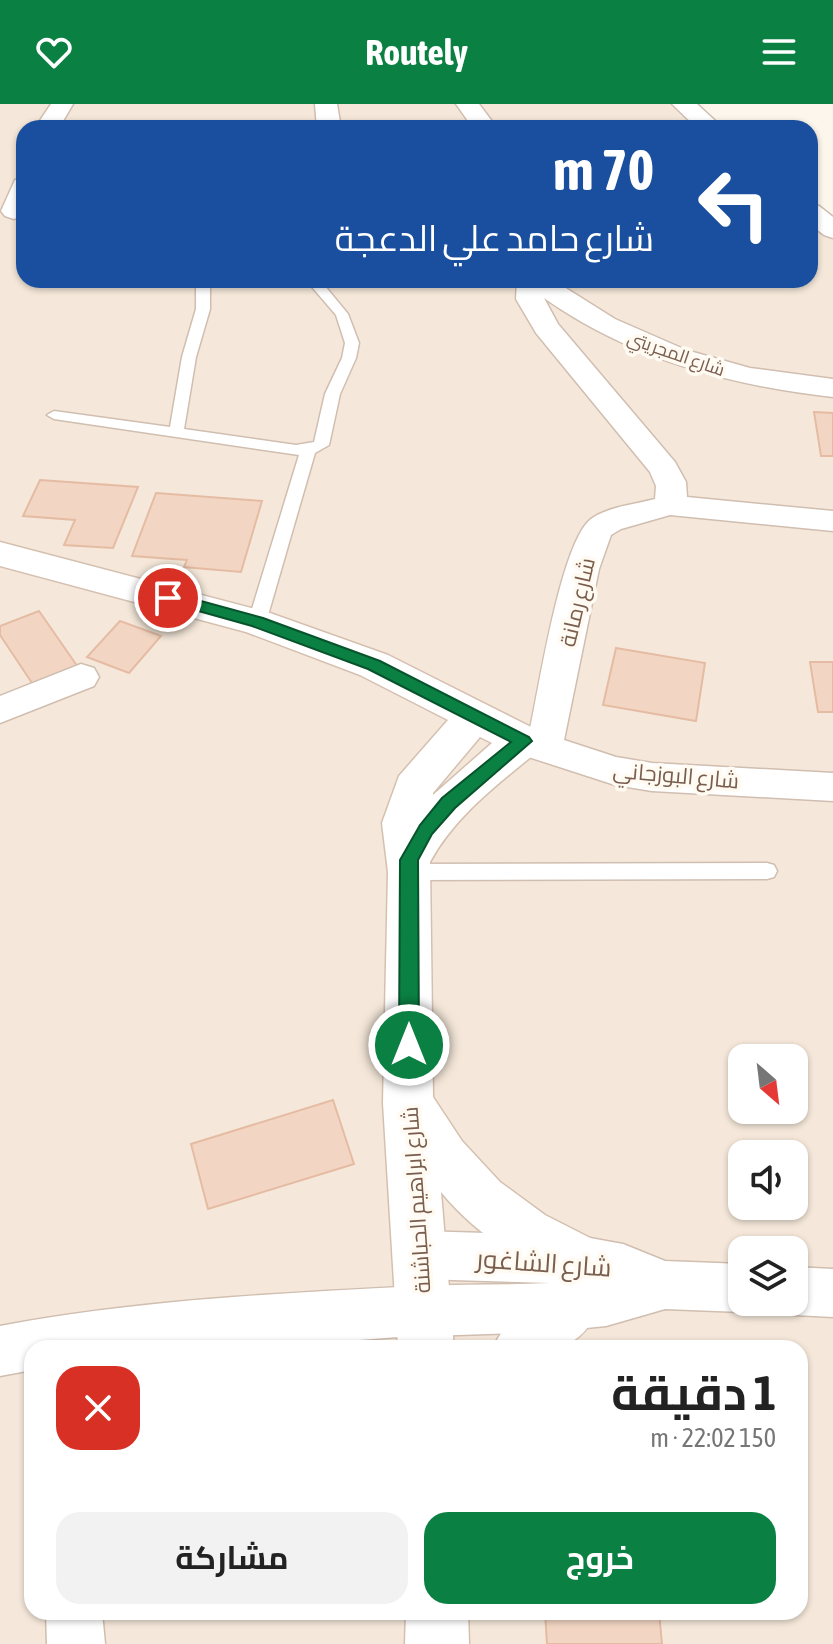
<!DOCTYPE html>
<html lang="ar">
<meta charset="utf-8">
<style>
body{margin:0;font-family:"Asap Condensed",Cairo,sans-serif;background:#f2f2f2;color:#222;direction:rtl;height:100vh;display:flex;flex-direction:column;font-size:30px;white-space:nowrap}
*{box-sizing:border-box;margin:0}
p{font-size:26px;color:#767676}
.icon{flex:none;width:44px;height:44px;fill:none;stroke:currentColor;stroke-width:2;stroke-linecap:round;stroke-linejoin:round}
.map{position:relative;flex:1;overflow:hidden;direction:ltr}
.side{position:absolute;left:24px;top:1236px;width:784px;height:280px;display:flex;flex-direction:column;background:#fff;border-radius:24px;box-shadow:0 2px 6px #0004;direction:rtl}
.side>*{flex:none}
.top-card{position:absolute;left:16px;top:16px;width:802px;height:168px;border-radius:24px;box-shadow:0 2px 6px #0004;direction:rtl;background:#1a4fa0;color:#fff;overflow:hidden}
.needle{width:52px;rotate:152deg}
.buttons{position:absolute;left:728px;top:940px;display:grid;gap:16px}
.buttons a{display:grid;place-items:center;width:80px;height:80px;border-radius:16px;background:#fff;box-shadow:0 2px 6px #0004;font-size:40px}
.pin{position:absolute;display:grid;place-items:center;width:68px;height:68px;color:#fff;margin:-34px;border:4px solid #fff;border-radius:50%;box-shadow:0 2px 8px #0007}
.me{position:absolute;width:88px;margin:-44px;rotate:0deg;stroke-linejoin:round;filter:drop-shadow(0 0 6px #0008)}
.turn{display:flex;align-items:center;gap:28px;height:168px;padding:0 32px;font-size:36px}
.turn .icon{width:104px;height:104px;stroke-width:2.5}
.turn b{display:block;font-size:56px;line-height:68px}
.round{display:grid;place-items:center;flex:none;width:84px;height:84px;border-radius:24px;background:#f2f2f2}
.head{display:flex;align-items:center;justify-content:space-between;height:136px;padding:0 32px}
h1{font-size:48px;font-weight:700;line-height:60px}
.action{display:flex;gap:16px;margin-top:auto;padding:16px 32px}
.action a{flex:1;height:92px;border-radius:24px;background:#0b8043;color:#fff;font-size:32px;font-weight:700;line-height:92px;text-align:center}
.action a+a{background:#f2f2f2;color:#222}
header{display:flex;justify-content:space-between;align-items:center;height:104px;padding:0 32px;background:#0b8043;color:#fff;font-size:36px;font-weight:700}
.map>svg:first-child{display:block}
.residential{fill:#f5e8da;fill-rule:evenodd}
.building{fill:#f2d6c3;stroke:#e5bca3;stroke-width:2}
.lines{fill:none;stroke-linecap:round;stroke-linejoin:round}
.lane-casing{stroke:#d0beb0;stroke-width:3}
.street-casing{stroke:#d0beb0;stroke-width:3}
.secondary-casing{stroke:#d5c0b0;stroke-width:3}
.lane{fill:#fff;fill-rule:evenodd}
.street{fill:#fff;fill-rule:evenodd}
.secondary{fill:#fff;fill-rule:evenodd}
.route{fill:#0b8043;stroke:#07532c;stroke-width:2}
.labels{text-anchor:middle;stroke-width:7;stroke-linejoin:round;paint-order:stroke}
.far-street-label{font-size:18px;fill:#795d4d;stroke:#fffaf2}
.street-label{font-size:22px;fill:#795d4d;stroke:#fffaf2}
.near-street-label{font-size:26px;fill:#795d4d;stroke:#fffaf2}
</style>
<header><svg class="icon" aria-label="menu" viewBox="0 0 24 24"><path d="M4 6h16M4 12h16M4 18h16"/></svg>Routely<svg class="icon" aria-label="heart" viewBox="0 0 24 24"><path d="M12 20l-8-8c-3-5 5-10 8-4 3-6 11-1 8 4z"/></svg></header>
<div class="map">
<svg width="833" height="1540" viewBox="0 0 833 1540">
<rect width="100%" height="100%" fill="#fdf6ec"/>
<!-- residential -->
<path class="residential" d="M0 0H679L709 24H24V176H810V106L833 120V1540H0ZM742 954H794V1006H742ZM742 1050H794V1102H742ZM742 1146H794V1198H742ZM32 1244H800V1508H32Z"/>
<!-- building -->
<g class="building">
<polygon points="814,308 833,309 833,352 821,352"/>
<polygon points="40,376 138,383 113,444 64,441 75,416 23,412"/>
<polygon points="156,389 262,397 241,468 184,463 187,456 132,452"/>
<polygon points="39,507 80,566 36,585 0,531 0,522"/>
<polygon points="120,517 161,532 129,569 87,553"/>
<polygon points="616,544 705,559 696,617 603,601"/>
<polygon points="810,558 833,558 833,608 818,608"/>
<polygon points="333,996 354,1060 208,1105 191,1040"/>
<polygon points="545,1508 659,1508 662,1540 547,1540"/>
</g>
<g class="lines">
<!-- lane casing -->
<g class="lane-casing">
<g id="lane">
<polygon points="196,176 210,176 210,205 196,253 184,325 296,341 314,338 325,290 342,254 345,239 336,211 306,176 320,176 348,210 359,239 356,254 340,290 329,341 315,349 266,518 257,524 248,518 299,351 54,315 47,311 54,307 170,323 182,253 196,205"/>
<polygon points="767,759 774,761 777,767 774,773 767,775 410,776 403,774 400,768 403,762 410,760"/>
</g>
</g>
<!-- street casing -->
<g class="street-casing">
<g id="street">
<polygon points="51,0 73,0 59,24 35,24"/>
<polygon points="315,0 337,0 341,24 317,24"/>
<polygon points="456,0 479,0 497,24 473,24"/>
<polygon points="672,0 697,0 723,24 697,24"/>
<polygon points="24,74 24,111 14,115 5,112 1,107 15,76"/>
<polygon points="810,99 819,102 833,113 833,134 824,131 810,120"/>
<path d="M517 176H553L615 215 686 246 750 264 833 275V293C728 281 631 255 544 194L558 220 675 358 686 378 687 393 833 407V427L670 411 621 425 611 431 599 465 564 636 616 653 652 659 833 669V697L652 687 615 681 510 647 504 637 510 627 523 623 530 625C539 584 561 438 591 415 607 403 636 400 655 395L656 382 650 368 536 229 516 195Z"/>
<polygon points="81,560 94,564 99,573 94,582 0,619 0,592"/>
<path d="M420 1127 579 1132 623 1140 665 1157 742 1160V1198H761L742 1208 665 1205 606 1222 546 1228 399 1233 251 1244H32V1266L0 1272V1222C138 1196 281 1189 421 1182 464 1180 507 1181 550 1179L420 1175 403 1168 396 1151 403 1134Z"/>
<polygon points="794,1163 833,1165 833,1213 794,1211 777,1204 774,1198 794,1198"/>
<polygon points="46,1508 102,1508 105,1540 47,1540"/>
</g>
</g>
<!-- secondary casing -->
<g class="secondary-casing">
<g id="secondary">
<path d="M0 438 270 509 388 551 537 626 543 637 537 648C498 680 455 712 430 758L433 993 462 1037 500 1078 545 1111 598 1138 606 1156 598 1174 583 1180 591 1184 599 1203C577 1256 542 1244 493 1244 505 1215 538 1190 568 1178 519 1158 474 1128 441 1088L454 1244H398L383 999 388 768 382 719 399 672 448 616 360 571 246 528 0 462ZM480 633 492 639 433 691V689Z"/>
<polygon points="406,1508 468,1508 469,1540 405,1540"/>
</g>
</g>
<!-- lane -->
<use href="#lane" class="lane"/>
<!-- street -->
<use href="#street" class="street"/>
<!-- secondary -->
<use href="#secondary" class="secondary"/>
</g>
<!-- route -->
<polygon class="route" points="168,488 263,514 380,557 529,633 532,637 455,704 432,730 418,756 419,941 416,947 409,950 402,947 399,941 400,756 420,721 442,694 511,638 368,565 252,522 163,497 160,494"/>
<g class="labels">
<!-- far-street labels -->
<g class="far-street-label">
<text transform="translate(676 250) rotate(19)" y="6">شارع المجريتي</text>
</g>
<!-- street labels -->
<g class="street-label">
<text transform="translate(577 498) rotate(-77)" y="8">شارع رمانة</text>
<text transform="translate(676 671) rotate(5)" y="8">شارع البوزجاني</text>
<text transform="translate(416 1096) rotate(-94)" y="8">شارع ابراهيم الحباشنة</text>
</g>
<!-- near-street labels -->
<g class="near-street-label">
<text transform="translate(544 1159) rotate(4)" y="9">شارع الشاغور</text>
</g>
</g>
</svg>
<div class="buttons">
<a><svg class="needle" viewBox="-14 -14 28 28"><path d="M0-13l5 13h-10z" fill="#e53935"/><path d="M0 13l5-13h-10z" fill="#767676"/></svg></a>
<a><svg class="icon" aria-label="sound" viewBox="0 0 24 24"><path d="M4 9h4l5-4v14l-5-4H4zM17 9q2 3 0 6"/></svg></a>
<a><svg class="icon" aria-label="layers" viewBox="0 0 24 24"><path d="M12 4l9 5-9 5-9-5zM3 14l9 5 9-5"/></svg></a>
</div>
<div class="pin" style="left:168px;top:494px;background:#d93025"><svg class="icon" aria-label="arrive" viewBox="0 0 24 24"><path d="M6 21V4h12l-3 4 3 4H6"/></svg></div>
<svg class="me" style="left:409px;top:941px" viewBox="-20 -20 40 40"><circle r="17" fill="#0b8043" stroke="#fff" stroke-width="3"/><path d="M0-11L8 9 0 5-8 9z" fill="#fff"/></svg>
<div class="top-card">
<div class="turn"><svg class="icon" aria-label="left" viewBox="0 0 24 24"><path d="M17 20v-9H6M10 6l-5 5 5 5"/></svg><div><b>70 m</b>شارع حامد علي الدعجة</div></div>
</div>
<section class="side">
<div class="head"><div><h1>1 دقيقة</h1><p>150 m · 22:02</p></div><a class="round" style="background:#d93025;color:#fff"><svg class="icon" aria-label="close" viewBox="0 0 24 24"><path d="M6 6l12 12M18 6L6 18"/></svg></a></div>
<div class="action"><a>خروج</a><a>مشاركة</a></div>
</section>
</div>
